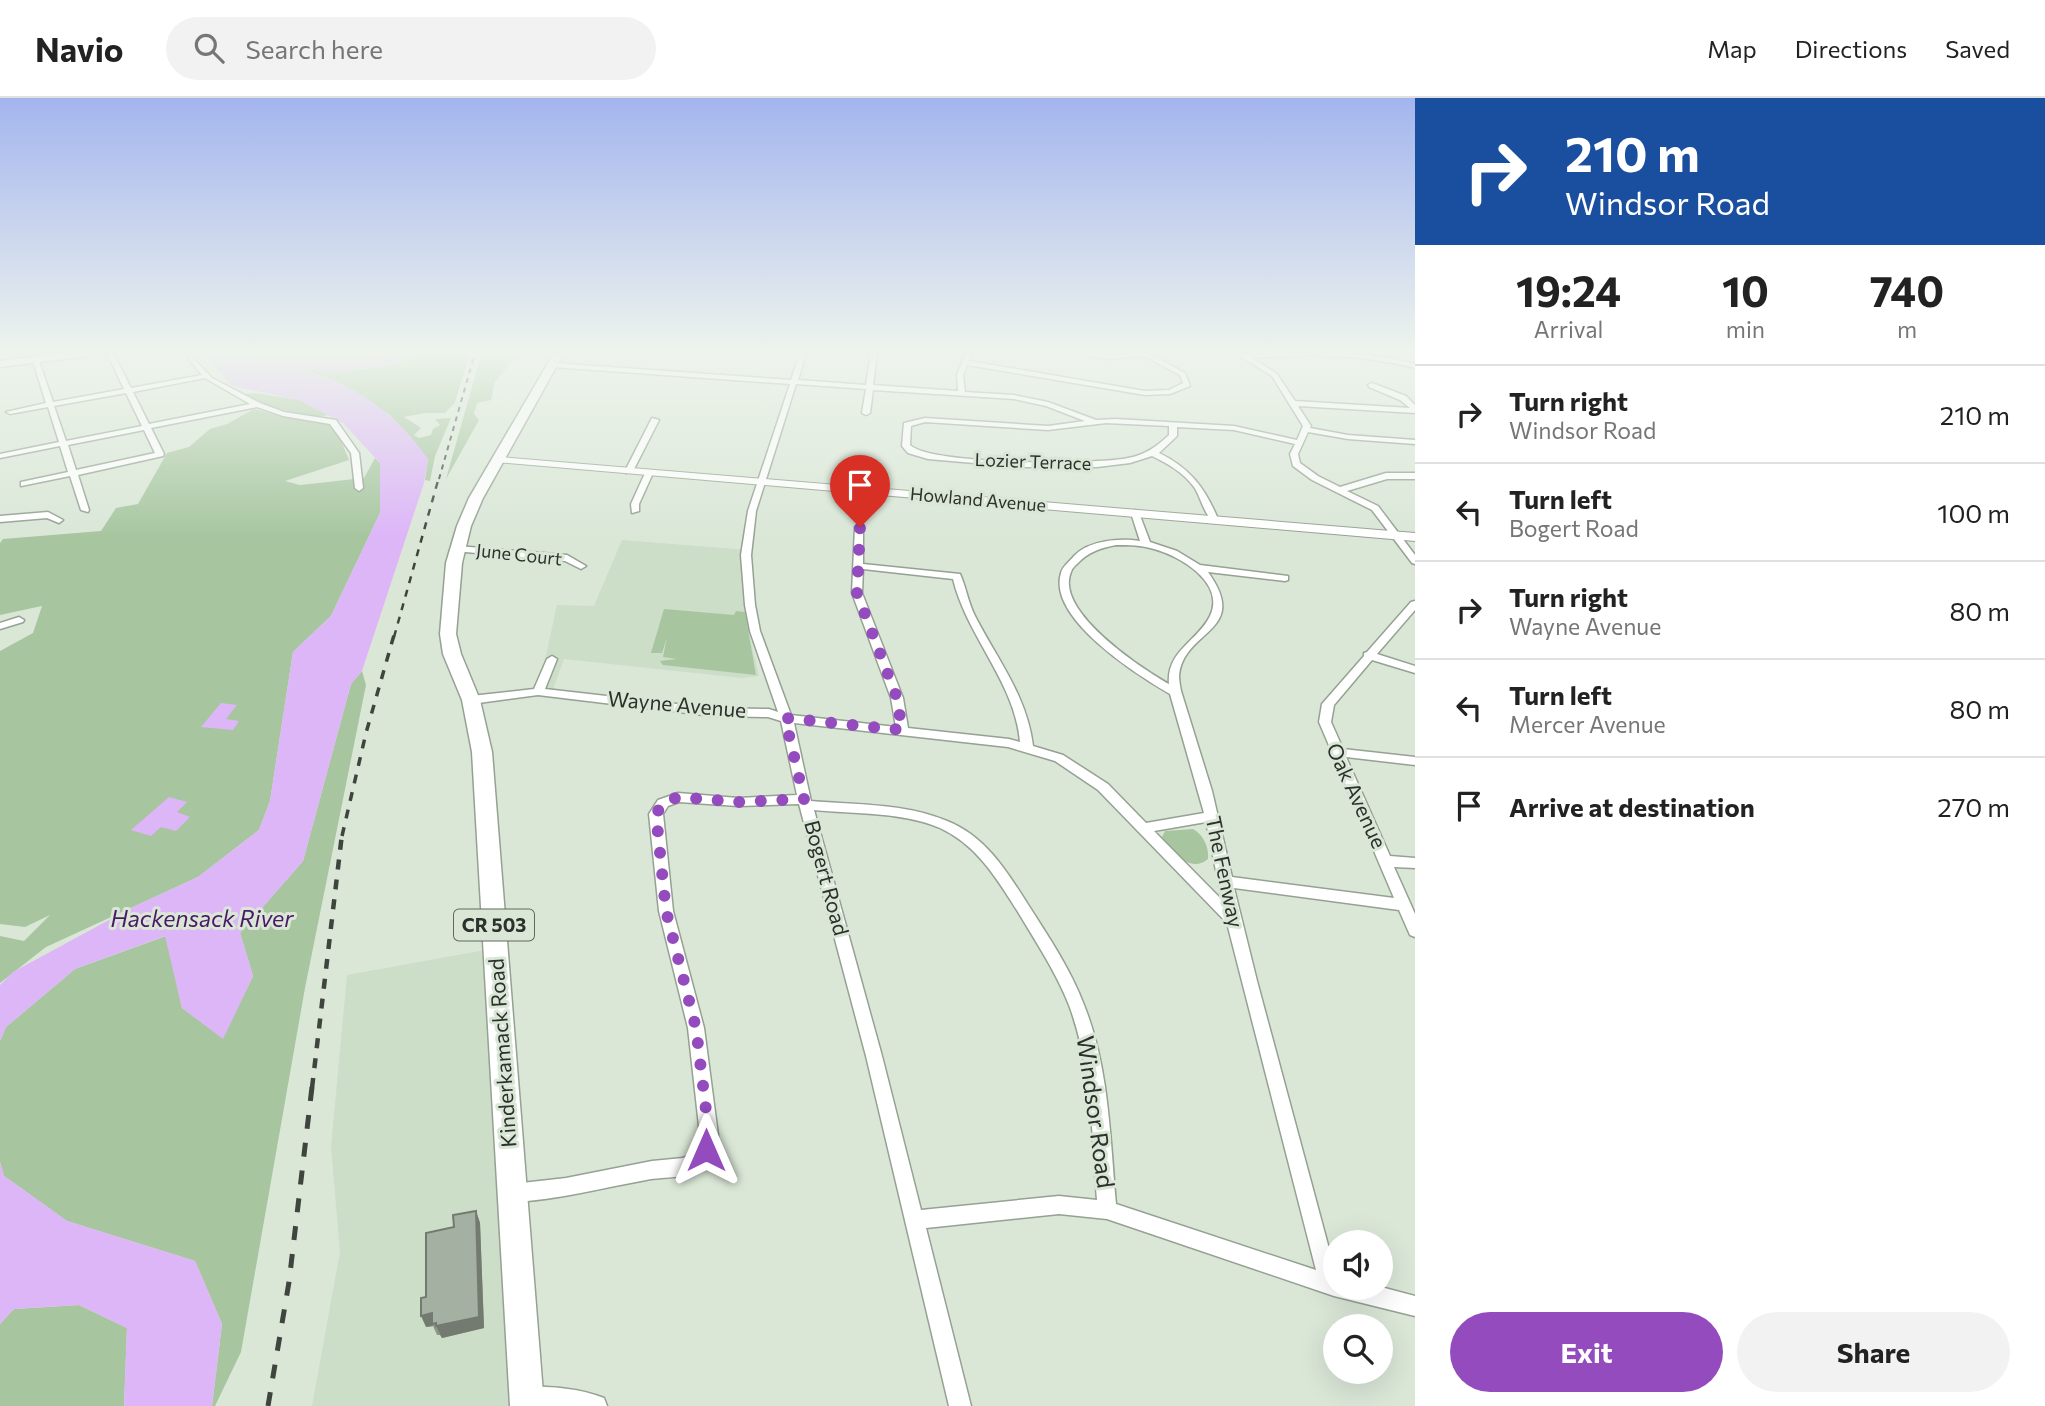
<!DOCTYPE html>
<style>
body{margin:0;font-family:Commissioner,sans-serif;background:#f2f2f2;color:#222;height:100vh;display:flex;flex-direction:column;font-size:26px;white-space:nowrap}
*{box-sizing:border-box;margin:0}
p{font-size:23px;color:#767676}
.icon{flex:none;width:38px;height:38px;fill:none;stroke:currentColor;stroke-width:2;stroke-linecap:round;stroke-linejoin:round}
.map{position:relative;flex:1;overflow:hidden}
.drawer{display:flex;flex-direction:column;background:#fff;width:630px}
.drawer>*{flex:none}
.hud{background:#1a4fa0;color:#fff;overflow:hidden}
.tools{position:absolute;left:1323px;top:1132px;display:grid;gap:14px}
.tools a{display:grid;place-items:center;width:70px;height:70px;border-radius:50%;background:#fff;box-shadow:0 7px 28px #0002;font-size:35px}
.pin{position:absolute;display:grid;place-items:center;width:60px;height:60px;color:#fff;margin:-72px -30px;border-radius:50% 50% 50% 0;rotate:-45deg;box-shadow:0 0 7px #0007}
.pin .icon{rotate:45deg}
.me{position:absolute;width:77px;margin:-38px;rotate:0deg;stroke-linejoin:round;filter:drop-shadow(0 0 5px #0008)}
.turn{display:flex;align-items:center;gap:24px;height:147px;padding:0 35px;font-size:32px}
.turn .icon{width:91px;height:91px;stroke-width:2.5}
.turn b{display:block;font-size:49px;line-height:60px}
.eta{display:flex;justify-content:space-evenly;align-items:center;height:119px;text-align:center}
.eta b{font-size:42px;font-weight:700;line-height:49px}
.primary-button{display:flex;gap:14px;margin-top:auto;padding:14px 35px}
.primary-button a{flex:1;height:80px;border-radius:42px;background:#934bbe;color:#fff;font-size:28px;font-weight:700;line-height:80px;text-align:center}
.primary-button a+a{background:#f2f2f2;color:#222}
ul{padding:0;list-style:none}
li{display:flex;align-items:center;gap:21px;height:98px;padding:0 35px;border-top:2px solid #e0e0e0}
li div{flex:1}
li b{display:block;font-size:26px}
li em{font-style:normal}
header{display:flex;align-items:center;gap:42px;box-sizing:border-box;height:98px;padding:0 35px;background:#fff;border-bottom:2px solid #e0e0e0}
header strong{font-size:33px}
nav{display:flex;gap:38px;margin-inline-start:auto;font-size:24px}
.search{width:490px;height:63px;background:#f2f2f2;display:flex;align-items:center;gap:18px;box-sizing:border-box;padding:0 24px;border-radius:38px;color:#767676;font-size:26px}
main{display:flex;flex:1;min-height:0}
.map>svg:first-child{display:block}
.built{fill:#ccddc8}
.green{fill:#a7c6a0}
.water{fill:#ddb6f8}
.lines{fill:none;stroke-linecap:round;stroke-linejoin:round}
.street-casing{stroke:#95a192;stroke-width:3}
.secondary-casing{stroke:#95a192;stroke-width:2}
.primary-casing{stroke:#95a192;stroke-width:3}
.street{fill:#fff;fill-rule:evenodd}
.secondary{fill:#fff;fill-rule:evenodd}
.primary{fill:#fff;fill-rule:evenodd}
.rail-far4{stroke:#3f453e;stroke-width:2;stroke-dasharray:5 5;stroke-linecap:butt}
.rail-far3{stroke:#3f453e;stroke-width:2.5;stroke-dasharray:7 7;stroke-linecap:butt}
.rail-far2{stroke:#3f453e;stroke-width:3.5;stroke-dasharray:9 9;stroke-linecap:butt}
.rail-far1{stroke:#3f453e;stroke-width:4.5;stroke-dasharray:10 10;stroke-linecap:butt}
.rail{stroke:#3f453e;stroke-width:5;stroke-dasharray:14 14;stroke-linecap:butt}
.wall{fill:#8d978a}
.shaded-wall{fill:#737b71}
.building{fill:#a4b0a1;stroke:#737b71;stroke-width:2}
.route{stroke:#934bbe;stroke-width:12;stroke-dasharray:0 21.6}
.labels{text-anchor:middle;stroke-width:6;stroke-linejoin:round;paint-order:stroke}
.far-street-label{font-size:18px;fill:#2c312b;stroke:#dae7d7}
.shield{fill:#dae7d7;stroke:#60685f;stroke-width:2}
.shield-label{font-size:19px;font-weight:bold;fill:#2c312b}
.street-label{font-size:21px;fill:#2c312b;stroke:#dae7d7}
.water-label{font-size:23px;font-style:italic;fill:#4b1a66;stroke:#dae7d7}
.near-street-label{font-size:24px;fill:#2c312b;stroke:#dae7d7}
</style>
<header>
<strong>Navio</strong>
<div class="search"><svg class="icon" aria-label="search" viewBox="0 0 24 24"><circle cx="10" cy="10" r="6"/><path d="M15 15l6 6"/></svg>Search here</div>
<nav><a>Map</a><a>Directions</a><a>Saved</a></nav>
</header>
<main>
<div class="map">
<svg width="1415" height="1308" viewBox="0 0 1415 1308">
<rect width="100%" height="100%" fill="#dae7d7"/>
<!-- built -->
<g class="built">
<polygon points="622,442 747,452 749,536 759,578 742,580 564,561 552,594 538,594 557,507 594,508"/>
<polygon points="496,850 527,1308 312,1308 340,1154 331,1049 347,877"/>
</g>
<!-- green -->
<g class="green">
<polygon points="415,255 470,255 455,304 445,315 425,315 404,319 421,330 414,337 419,340 431,337 433,331 440,327 435,321 451,320 435,358 430,383 425,382 428,361 390,317 335,283 302,271 339,274 394,267"/>
<polygon points="481,257 516,258 495,284 491,302 477,305 474,316 479,322 446,381"/>
<polygon points="256,295 299,302 328,317 319,319 262,308 245,296"/>
<polygon points="254,311 280,318 321,322 330,327 339,338 349,362 285,383 300,387 364,380 375,360 380,365 380,415 331,518 293,554 270,703 259,732 198,779 46,849 0,885 0,838 24,843 50,817 25,829 0,826 0,553 33,535 42,508 0,517 0,445 3,441 101,433 116,410 138,406 167,355 189,349 210,331 227,326"/>
<polygon points="664,511 734,517 736,513 745,514 756,577 663,567 660,563 677,561 663,559 667,539 662,555 651,555"/>
<polygon points="362,573 366,587 305,890 241,1254 215,1308 212,1308 222,1226 195,1163 67,1123 4,1078 0,1064 0,943 6,929 75,871 166,838 182,910 223,940 253,878 240,835 303,763 351,586"/>
<path d="M1193 731C1204 737 1209 750 1208 761 1191 776 1170 754 1162 739L1165 733Z"/>
<polygon points="79,1207 127,1230 124,1308 0,1308 0,1226 14,1211"/>
</g>
<!-- water -->
<g class="water">
<path d="M202 255H412L394 267 339 274 304 272C314 277 325 279 335 283 373 300 405 327 428 361L424 385 362 573 351 586 303 763 240 835 253 878 223 941 182 910 165 838 75 871 6 929 0 943V887L13 874 133 809 198 779 259 732 270 703 293 554 331 518 380 415V365L343 325 299 302 232 288Z"/>
<polygon points="221,605 237,607 226,621 239,623 233,632 201,629"/>
<polygon points="169,699 187,704 177,714 190,719 176,733 161,729 151,738 131,732"/>
<polygon points="0,1064 4,1078 67,1123 195,1163 222,1226 212,1308 124,1308 127,1230 79,1207 14,1211 0,1226"/>
</g>
<g class="lines">
<!-- street casing -->
<g class="street-casing">
<g id="street">
<path d="M107 255H113L131 290 202 277 188 260 191 258 212 280 260 305 284 314 336 322 359 355 363 390 359 393 355 390 351 355 330 326 283 318 257 309 151 330 164 356 163 358 78 377 89 412 88 414 81 412 70 378 21 388V384L68 374 60 348 0 360V356L59 344 48 309 10 316 6 314 46 305 32 260 35 258 38 260 53 304 124 291ZM205 280 250 306 149 326 133 294ZM126 295 142 328 66 343 54 308ZM144 332 155 355 76 372 68 347Z"/>
<path d="M800 255H806L798 282 866 287 871 255H877L873 287 958 293 957 277 966 255H972L969 263 1145 293 1169 292 1183 285 1180 277 1144 258 1107 261 1071 255 1107 257 1148 255 1185 275 1190 288 1170 296 1145 297 967 267 963 277 965 294 1014 297 1048 304 1096 322 1116 321 1234 328 1297 342 1303 328 1272 278 1235 255C1241 255 1245 257 1251 257 1306 254 1361 252 1415 266V270C1361 256 1307 255 1252 260L1277 276 1295 303 1410 310 1400 302 1369 289 1368 287 1372 285 1406 298 1415 307V315L1298 308 1311 328 1310 330 1348 337 1415 342V346L1348 341 1308 334 1298 356 1300 365 1318 378 1340 389 1386 375H1415V381H1387L1347 393 1378 408 1415 457V466L1412 465 1372 412 1312 382 1293 368 1290 356 1295 346 1234 332 1177 329V338L1159 355C1190 370 1205 390 1218 421L1214 424C1204 417 1201 399 1194 389 1183 374 1168 366 1152 358L1130 365 1097 369H1020L928 361 908 355 902 348 904 325 925 320 1048 328 1085 323 1046 308 1014 301 873 292 870 315 866 317 862 315 866 291 796 286 756 413 751 457 755 507 760 533 791 617 896 629 891 600 852 495 855 429 860 426 863 427V466L960 476C966 489 968 504 975 518 997 561 1027 598 1033 648L1063 657 1108 686 1146 725 1204 715 1170 596C1137 577 1047 520 1061 475 1062 469 1070 463 1074 458 1089 442 1120 440 1140 443L1131 415 1135 412 1139 415 1150 444 1177 453 1200 467 1288 478V482L1285 483 1208 474C1251 534 1184 531 1179 577 1179 582 1180 588 1181 593L1212 693 1232 779 1394 800 1333 657 1330 654 1331 652 1319 624 1322 606 1364 558V555L1367 554 1411 504 1415 503V512L1377 556 1415 568V575L1372 562 1334 607 1331 624 1343 651 1415 659V667L1346 659 1390 758 1415 760V770L1394 769 1415 816V839L1410 837 1399 812 1234 790 1257 883 1335 1173V1190L1381 1189 1415 1198V1218L1334 1198 1107 1121 1059 1116 926 1130 971 1308H949L866 958 799 706 738 708 679 704 668 708 663 716 673 813 704 930 718 1037C717 1047 715 1060 708 1067 692 1082 665 1078 646 1082 601 1090 558 1102 513 1104L506 1101 504 1095 506 1089 513 1086 566 1080 652 1063 683 1060 696 1054 700 1037 688 930 659 813 649 716 658 702 678 695 738 700 797 697 781 623 768 619 712 618 538 597 471 606 465 602 471 598 534 591 547 561 552 558 557 561 545 591 712 610 769 611 778 614 750 533 745 507 741 457 748 413 790 286 553 269 550 267 553 265 791 282ZM925 324 1048 332 1106 325 1169 328V337C1156 349 1145 357 1128 360 1095 367 930 367 910 347L911 328ZM1116 447C1129 447 1141 447 1154 451 1180 458 1226 485 1210 518 1198 543 1166 553 1169 586 1141 570 1054 513 1071 474 1072 470 1075 468 1078 465 1088 454 1101 450 1116 447ZM863 471 953 481C967 539 1015 584 1020 644L1009 641 908 630 903 600 862 495ZM794 625 1008 649 1055 663 1098 692 1227 825 1316 1172 1116 1106C1110 1039 1109 969 1084 907 1070 870 1048 838 1027 805 1006 772 985 738 947 723 905 705 856 707 811 703ZM814 712C853 716 904 714 940 730 977 747 997 781 1018 814 1036 844 1056 874 1069 907 1092 969 1092 1037 1097 1102L1059 1098 921 1112 882 958ZM1206 724 1222 802 1154 733Z"/>
<polygon points="652,320 659,322 633,373 626,375 625,373"/>
<polygon points="646,373 653,375 639,406 639,413 632,415 631,406"/>
<polygon points="48,414 63,422 59,425 47,420 0,424 0,418"/>
<polygon points="457,448 567,457 586,468 581,471 565,463 454,453 452,451"/>
<polygon points="19,519 24,522 23,524 0,531 0,525"/>
<path d="M527 1288C553 1289 579 1290 604 1300L607 1308H523L519 1307 516 1299 519 1291Z"/>
</g>
</g>
<!-- secondary casing -->
<g class="secondary-casing">
<polygon id="secondary" points="500,359 1415,435 1415,443 496,364 494,362"/>
</g>
<!-- primary casing -->
<g class="primary-casing">
<g id="primary">
<polygon points="62,255 93,255 88,258 0,269 0,263"/>
<polygon points="554,255 564,255 483,400 471,428 462,465 456,536 461,556 480,602 492,654 544,1308 510,1308 472,654 462,602 443,556 440,536 446,465 457,428 469,400"/>
</g>
</g>
<!-- street -->
<use href="#street" class="street"/>
<!-- secondary -->
<use href="#secondary" class="secondary"/>
<!-- primary -->
<use href="#primary" class="primary"/>
<!-- rail-far4 -->
<polyline class="rail-far4" points="439,381 475,255"/>
<!-- rail-far3 -->
<polyline class="rail-far3" points="394,539 439,379"/>
<!-- rail-far2 -->
<polyline class="rail-far2" points="342,738 366,635 394,537"/>
<!-- rail-far1 -->
<polyline class="rail-far1" points="312,990 342,736"/>
<!-- rail -->
<polyline class="rail" points="268,1308 289,1184 312,989"/>
</g>
<!-- wall -->
<polygon class="wall" points="476,1113 480,1125 484,1230 442,1240 440,1237 437,1237 433,1228 426,1229 426,1199 454,1129"/>
<!-- shaded-wall -->
<g class="shaded-wall">
<polygon points="476,1113 480,1125 484,1230 442,1240 436,1228"/>
<polygon points="432,1215 436,1225 432,1226 433,1228 426,1229 421,1218"/>
</g>
<!-- building -->
<polygon class="building" points="476,1113 479,1219 436,1228 436,1225 432,1226 432,1215 421,1218 421,1200 426,1199 426,1135 454,1129 453,1117"/>
<!-- sky -->
<linearGradient id="sky" x2="0" y2="1"><stop stop-color="#a3b5ee"/><stop offset="0.58" stop-color="#eef4ed"/><stop offset="1" stop-color="#eef4ed" stop-opacity="0"/></linearGradient>
<rect width="1415" height="438" fill="url(#sky)"/>
<g class="lines">
<!-- route -->
<polyline class="route" points="706,1052 709,1037 696,930 666,813 656,716 663,705 678,699 738,704 804,701 785,620 902,632 897,600 857,495 860,429"/>
</g>
<g class="labels">
<!-- far-street labels -->
<g class="far-street-label">
<text transform="translate(1033 364) rotate(2)" y="6">Lozier Terrace</text>
<text transform="translate(978 402) rotate(5)" y="6">Howland Avenue</text>
<text transform="translate(519 457) rotate(6)" y="6">June Court</text>
</g>
<!-- shield labels -->
<rect class="shield" x="454" y="811.5" width="80" height="31" rx="5"/>
<g class="shield-label">
<text x="494" y="834">CR 503</text>
</g>
<!-- street labels -->
<g class="street-label">
<text transform="translate(677 607) rotate(5)" y="7">Wayne Avenue</text>
<text transform="translate(1356 698) rotate(65)" y="7">Oak Avenue</text>
<text transform="translate(1224 774) rotate(78)" y="7">The Fenway</text>
<text transform="translate(826 780) rotate(75)" y="7">Bogert Road</text>
<text transform="translate(503 955) rotate(-94)" y="7">Kinderkamack Road</text>
</g>
<!-- water labels -->
<g class="water-label">
<text x="202" y="829">Hackensack River</text>
</g>
<!-- near-street labels -->
<g class="near-street-label">
<text transform="translate(1095 1014) rotate(82)" y="8">Windsor Road</text>
</g>
</g>
</svg>
<div class="tools">
<a><svg class="icon" aria-label="sound" viewBox="0 0 24 24"><path d="M4 9h4l5-4v14l-5-4H4zM17 9q2 3 0 6"/></svg></a>
<a><svg class="icon" aria-label="search" viewBox="0 0 24 24"><circle cx="10" cy="10" r="6"/><path d="M15 15l6 6"/></svg></a>
</div>
<div class="pin" style="left:860px;top:429px;background:#d93025"><svg class="icon" aria-label="arrive" viewBox="0 0 24 24"><path d="M6 21V4h12l-3 4 3 4H6"/></svg></div>
<svg class="me" style="left:706px;top:1052px" viewBox="-20 -20 40 40"><path d="M0-17L14 15 0 8-14 15z" fill="#934bbe" stroke="#fff" stroke-width="4"/></svg>
</div>
<section class="drawer">
<div class="hud">
<div class="turn"><svg class="icon" aria-label="right" viewBox="0 0 24 24"><path d="M7 20v-9h11M14 6l5 5-5 5"/></svg><div><b>210 m</b>Windsor Road</div></div>
</div>
<div class="eta">
<div><b>19:24</b><p>Arrival</p></div>
<div><b>10</b><p>min</p></div>
<div><b>740</b><p>m</p></div>
</div>
<ul>
<li><svg class="icon" aria-label="right" viewBox="0 0 24 24"><path d="M7 20v-9h11M14 6l5 5-5 5"/></svg><div><b>Turn right</b><p>Windsor Road</p></div><em>210 m</em></li>
<li><svg class="icon" aria-label="left" viewBox="0 0 24 24"><path d="M17 20v-9H6M10 6l-5 5 5 5"/></svg><div><b>Turn left</b><p>Bogert Road</p></div><em>100 m</em></li>
<li><svg class="icon" aria-label="right" viewBox="0 0 24 24"><path d="M7 20v-9h11M14 6l5 5-5 5"/></svg><div><b>Turn right</b><p>Wayne Avenue</p></div><em>80 m</em></li>
<li><svg class="icon" aria-label="left" viewBox="0 0 24 24"><path d="M17 20v-9H6M10 6l-5 5 5 5"/></svg><div><b>Turn left</b><p>Mercer Avenue</p></div><em>80 m</em></li>
<li><svg class="icon" aria-label="arrive" viewBox="0 0 24 24"><path d="M6 21V4h12l-3 4 3 4H6"/></svg><div><b>Arrive at destination</b></div><em>270 m</em></li>
</ul>
<div class="primary-button"><a>Exit</a><a>Share</a></div>
</section>
</main>
